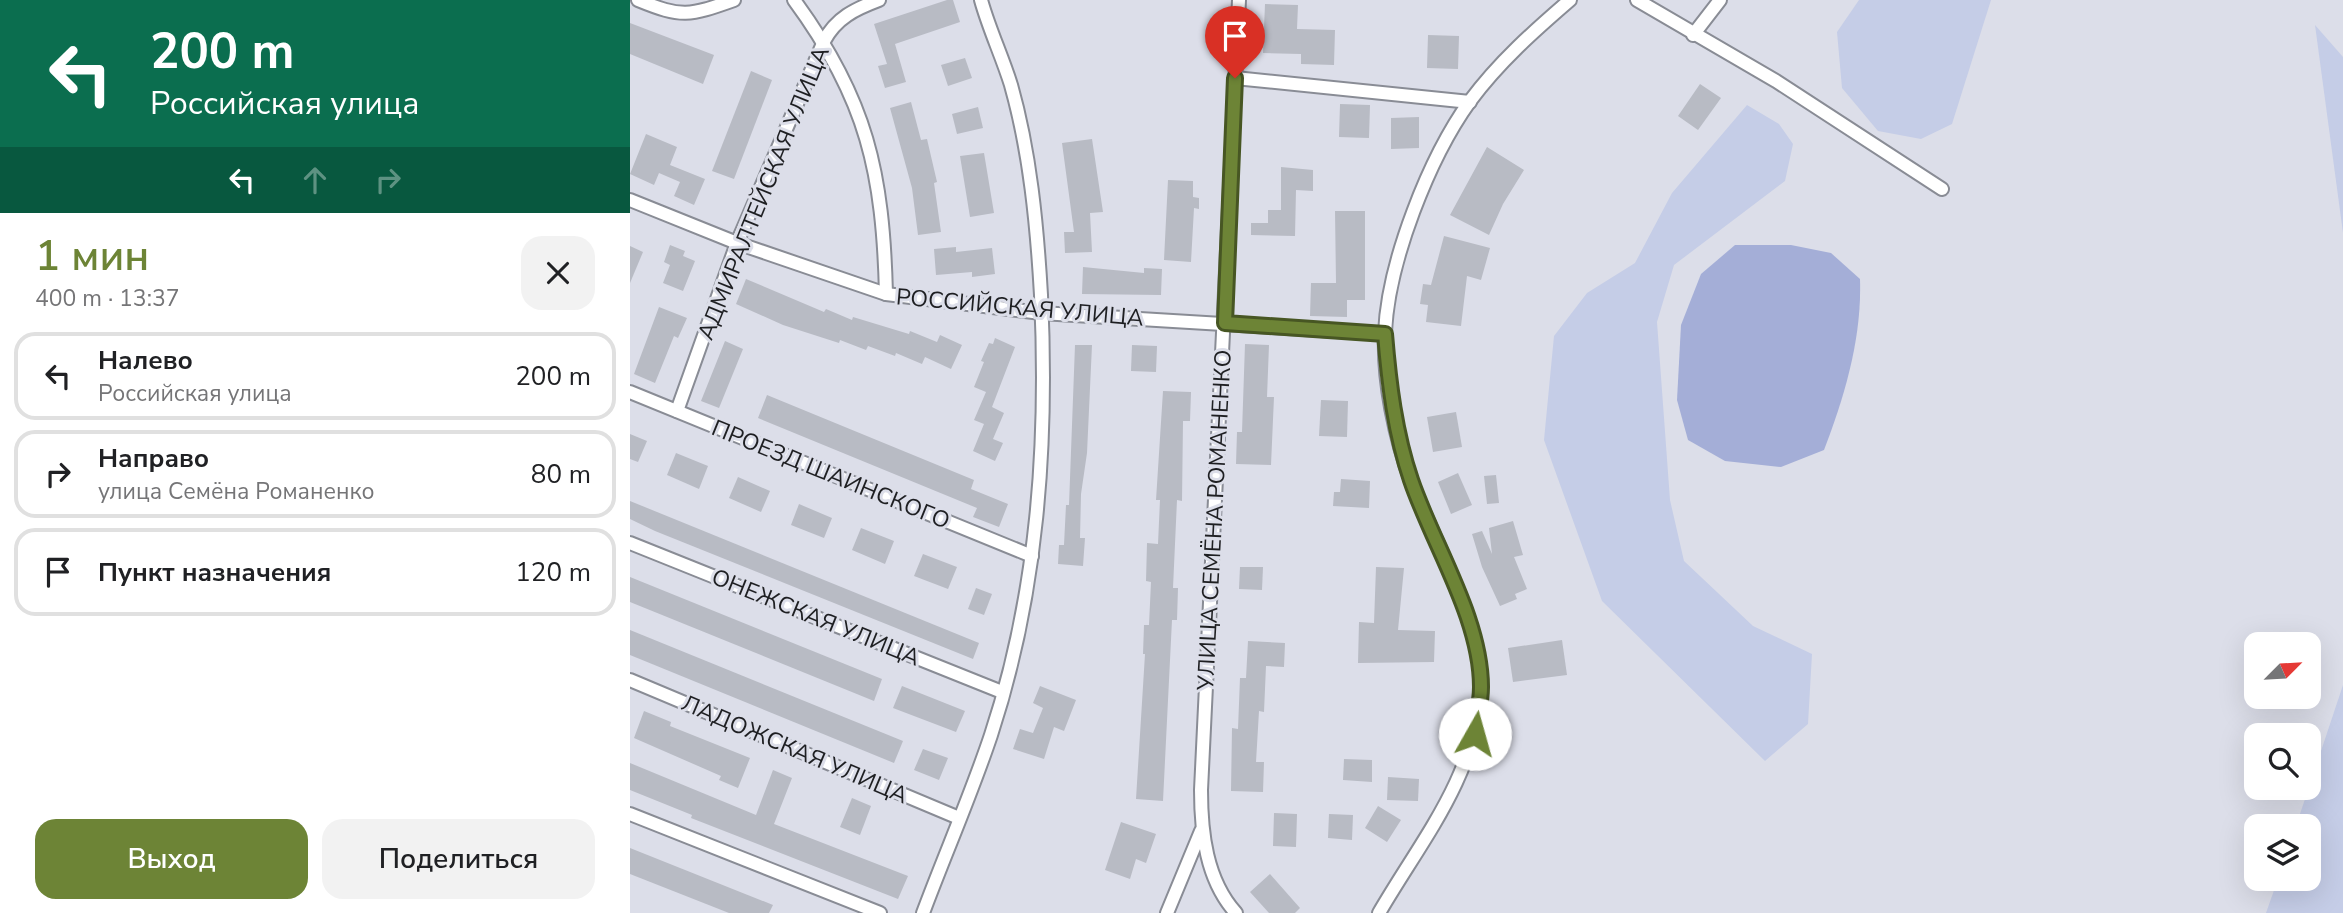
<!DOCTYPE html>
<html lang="ru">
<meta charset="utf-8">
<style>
body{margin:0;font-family:"Nunito Sans",sans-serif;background:#f2f2f2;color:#202124;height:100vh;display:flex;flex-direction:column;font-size:26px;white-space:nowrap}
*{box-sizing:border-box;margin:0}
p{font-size:23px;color:#757577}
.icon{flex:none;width:38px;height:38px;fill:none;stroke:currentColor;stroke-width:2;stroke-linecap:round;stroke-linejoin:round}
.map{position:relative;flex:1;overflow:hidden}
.side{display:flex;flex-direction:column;background:#fff;width:630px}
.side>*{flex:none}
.banner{background:#0b6e4f;color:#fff;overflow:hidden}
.needle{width:46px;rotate:66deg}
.controls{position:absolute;left:1614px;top:632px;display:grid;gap:14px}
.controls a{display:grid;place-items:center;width:77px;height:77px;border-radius:14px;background:#fff;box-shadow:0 7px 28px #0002;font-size:35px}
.pin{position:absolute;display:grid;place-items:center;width:60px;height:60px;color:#fff;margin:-72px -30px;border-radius:50% 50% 50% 0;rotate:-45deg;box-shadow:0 0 7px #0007}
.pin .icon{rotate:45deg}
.me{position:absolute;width:77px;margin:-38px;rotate:7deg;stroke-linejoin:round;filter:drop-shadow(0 0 5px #0008)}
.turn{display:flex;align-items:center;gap:24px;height:147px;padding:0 35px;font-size:32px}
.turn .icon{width:91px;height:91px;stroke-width:2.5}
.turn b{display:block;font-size:49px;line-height:60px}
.lanes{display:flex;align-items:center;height:66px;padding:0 35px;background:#0003;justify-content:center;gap:35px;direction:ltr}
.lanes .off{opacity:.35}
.round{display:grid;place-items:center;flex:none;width:74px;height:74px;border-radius:21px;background:#f2f2f2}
.head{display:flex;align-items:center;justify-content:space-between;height:119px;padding:0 35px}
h1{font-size:42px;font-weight:600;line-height:52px;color:#6d8436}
.action{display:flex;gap:14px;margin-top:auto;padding:14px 35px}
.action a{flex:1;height:80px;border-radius:21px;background:#6d8436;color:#fff;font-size:28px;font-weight:600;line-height:80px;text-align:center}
.action a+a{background:#f2f2f2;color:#202124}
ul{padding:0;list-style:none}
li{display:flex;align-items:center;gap:21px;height:88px;margin:0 14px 10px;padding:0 21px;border:4px solid #e0e0e0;border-radius:21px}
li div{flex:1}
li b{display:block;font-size:26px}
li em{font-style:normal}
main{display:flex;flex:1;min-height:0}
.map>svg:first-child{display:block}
.green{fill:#c5cde7}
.water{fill:#a4aed7}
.building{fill:#b8bbc4}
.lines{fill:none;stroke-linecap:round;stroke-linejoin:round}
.minor-casing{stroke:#898c95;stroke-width:16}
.minor{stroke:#fff;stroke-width:12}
.route-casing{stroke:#475623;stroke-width:18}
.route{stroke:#6d8436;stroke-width:12}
.labels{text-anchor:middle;stroke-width:6;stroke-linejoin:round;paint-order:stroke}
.street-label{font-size:23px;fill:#1e1f22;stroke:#dcdee9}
</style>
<main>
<section class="side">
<div class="banner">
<div class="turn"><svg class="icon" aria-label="left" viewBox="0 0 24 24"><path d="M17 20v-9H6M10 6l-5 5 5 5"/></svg><div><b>200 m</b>Российская улица</div></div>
<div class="lanes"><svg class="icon" aria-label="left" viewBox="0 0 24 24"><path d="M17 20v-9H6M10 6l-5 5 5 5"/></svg><svg class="icon off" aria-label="ahead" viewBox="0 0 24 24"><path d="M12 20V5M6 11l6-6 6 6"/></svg><svg class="icon off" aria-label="right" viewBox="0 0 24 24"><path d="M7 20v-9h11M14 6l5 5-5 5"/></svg></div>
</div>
<div class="head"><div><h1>1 мин</h1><p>400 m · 13:37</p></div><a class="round"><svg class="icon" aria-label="close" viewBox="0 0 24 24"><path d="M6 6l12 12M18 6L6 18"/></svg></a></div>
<ul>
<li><svg class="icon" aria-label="left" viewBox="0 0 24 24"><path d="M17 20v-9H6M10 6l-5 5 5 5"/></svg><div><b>Налево</b><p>Российская улица</p></div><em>200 m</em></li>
<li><svg class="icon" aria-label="right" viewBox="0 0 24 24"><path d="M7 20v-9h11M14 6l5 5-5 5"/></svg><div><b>Направо</b><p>улица Семёна Романенко</p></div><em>80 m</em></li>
<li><svg class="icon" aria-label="arrive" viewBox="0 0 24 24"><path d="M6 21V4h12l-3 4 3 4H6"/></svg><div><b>Пункт назначения</b></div><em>120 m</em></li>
</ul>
<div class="action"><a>Выход</a><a>Поделиться</a></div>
</section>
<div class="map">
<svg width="1713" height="913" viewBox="0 0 1713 913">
<rect width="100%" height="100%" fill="#dcdee9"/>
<!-- green -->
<g class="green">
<polygon points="1229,0 1361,0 1322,124 1291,139 1248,131 1212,88 1207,32"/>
<polygon points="1685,25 1713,57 1713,233"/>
<polygon points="1117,105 1149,124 1163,144 1155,181 1044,265 1027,322 1040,500 1054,561 1123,626 1182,654 1178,724 1135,761 972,601 914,440 924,336 957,293 1005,263 1042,193"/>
<polygon points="1713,685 1713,913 1636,913 1648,879 1678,878 1678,826 1666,826"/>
</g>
<!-- water -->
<path class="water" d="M1105 245H1161L1201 253 1230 279C1232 338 1215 395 1194 450L1151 467 1095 461 1058 440 1047 400 1051 325 1071 274Z"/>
<!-- building -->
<g class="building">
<polygon points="317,0 323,0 330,22 265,44 276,82 255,88 248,66 257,64 244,24"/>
<polygon points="635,4 668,5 667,29 705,30 704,65 671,64 671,54 633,53"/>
<polygon points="0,23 84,55 73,84 0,54"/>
<polygon points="798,35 829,36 828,69 797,68"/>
<polygon points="335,58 342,78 318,86 311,65"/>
<polygon points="121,71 142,80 104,179 82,171"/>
<polygon points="1070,84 1091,98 1068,130 1048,116"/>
<polygon points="281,102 291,140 297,139 307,182 304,183 311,232 288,235 282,188 260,108"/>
<polygon points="710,104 740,105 739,138 709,137"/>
<polygon points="348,107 353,128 327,134 322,114"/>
<polygon points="789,117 789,148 761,149 761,118"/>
<polygon points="16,134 47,147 40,165 75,179 64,205 44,196 50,182 29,173 24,185 0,174"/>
<polygon points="462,139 473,212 460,213 462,252 435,253 434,232 444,232 432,143"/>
<polygon points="857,147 894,170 873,204 859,235 820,215"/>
<polygon points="354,153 364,213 340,217 330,156"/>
<polygon points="651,167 683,170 683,191 666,190 665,236 621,235 621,223 638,223 638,210 651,210"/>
<polygon points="538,180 563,181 563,197 569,198 569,209 564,208 561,262 534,260"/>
<polygon points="705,211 735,211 735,300 717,300 717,317 680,316 681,283 706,283"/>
<polygon points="814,236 860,248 851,280 837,276 831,326 796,322 798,305 790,304 793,284 801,285"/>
<polygon points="40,245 55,251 53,256 65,261 53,291 33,283 40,265 34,262"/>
<polygon points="0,246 13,252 0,283"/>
<polygon points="326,247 326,252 362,248 365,274 342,277 342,272 306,275 304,249"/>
<polygon points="453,267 514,273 514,268 532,269 531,295 452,294"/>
<polygon points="116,279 194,312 196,309 222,320 223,317 279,334 280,331 307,342 310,335 332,345 321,369 295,357 292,364 266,353 265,356 238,346 236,350 210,340 209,343 153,325 106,304"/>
<polygon points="29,307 57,318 48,338 44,336 25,383 4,374"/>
<polygon points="365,338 385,347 362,407 374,413 363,439 373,443 365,461 343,451 354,424 344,420 356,392 344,387 354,362 351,361 359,343 363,344"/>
<polygon points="95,341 113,349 89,408 71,401"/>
<polygon points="615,344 639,345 637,397 644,397 641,465 606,464 607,432 612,432"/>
<polygon points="445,345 462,345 457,453 451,494 450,538 455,538 453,566 428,564 429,545 434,545 436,505 439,505"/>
<polygon points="502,345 527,346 526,372 501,371"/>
<polygon points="533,391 561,392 560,421 553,421 552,501 547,500 543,588 548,588 547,620 542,620 533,801 506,799 515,654 513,654 514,625 519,625 521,582 516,581 517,543 528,544 530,500 526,500"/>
<polygon points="137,395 344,480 341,489 378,504 369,527 343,517 347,508 128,418"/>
<polygon points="691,400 718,401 717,437 689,436"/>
<polygon points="826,412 832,447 803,452 797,417"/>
<polygon points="0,434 17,441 8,462 0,459"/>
<polygon points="46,453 78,466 69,489 37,475"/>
<polygon points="828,473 842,505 821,514 808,482"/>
<polygon points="866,475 869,503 857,504 854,476"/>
<polygon points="108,477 140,491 131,512 99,498"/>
<polygon points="711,479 740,481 739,508 703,506 704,492 710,492"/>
<polygon points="0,501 349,643 343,659 25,531 0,519"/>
<polygon points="169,504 202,518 194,538 161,525"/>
<polygon points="883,521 893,555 884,557 897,589 885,594 887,599 870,606 852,567 842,534 852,531 862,554 859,528"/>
<polygon points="231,528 264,541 255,564 222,550"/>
<polygon points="293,554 327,567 318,589 284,576"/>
<polygon points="610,567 633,567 632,590 609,589"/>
<polygon points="746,567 774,568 768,630 805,631 804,662 728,663 729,622 744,623"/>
<polygon points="0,577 252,679 244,701 0,602"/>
<polygon points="346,588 362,594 354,615 338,609"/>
<polygon points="0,630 273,741 264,763 0,655"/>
<polygon points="932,640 937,675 883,682 878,648"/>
<polygon points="618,641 655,643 654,667 636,666 634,712 629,711 626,762 634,762 633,792 601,791 602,728 608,729 610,678 616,678"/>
<polygon points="272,686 335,711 326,732 263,708"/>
<polygon points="410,686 446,700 434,731 424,727 414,759 383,749 390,729 403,733 413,708 403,703"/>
<polygon points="14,711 41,722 40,726 120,758 108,788 89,780 91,776 4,738"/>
<polygon points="293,749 318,758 309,780 284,770"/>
<polygon points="714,759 742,760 742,782 713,780"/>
<polygon points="0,763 126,815 143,770 162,778 144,824 278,876 268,899 61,818 62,815 0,790"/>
<polygon points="758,777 789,779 788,801 757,800"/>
<polygon points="222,798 241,806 230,835 210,827"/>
<polygon points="748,806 771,820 757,842 735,828"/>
<polygon points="644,813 667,814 666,847 643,846"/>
<polygon points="699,814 723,815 722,840 698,838"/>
<polygon points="491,822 526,834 516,863 506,859 500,879 475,870"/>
<polygon points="0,848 143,905 139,913 99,913 0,874"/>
<polygon points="640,874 670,908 665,913 639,913 620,892"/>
</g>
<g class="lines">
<!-- minor casing -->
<g class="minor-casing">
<g id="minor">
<path d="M8 0C52 18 59 16 104 0"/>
<path d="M164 0C237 99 253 173 256 294"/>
<polyline points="1007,0 1146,81 1312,189"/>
<polyline points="1063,35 1090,0"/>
<polyline points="605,78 840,102"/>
<polyline points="0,200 107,243 256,294 411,313 755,334"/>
<polyline points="0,392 402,556"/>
<path d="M47 411 107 243 194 41C206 18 225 9 249 0"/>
<polyline points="0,543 372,692"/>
<polyline points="0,680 329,818"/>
<polyline points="0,814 250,913"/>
<path d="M293 913C315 854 341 795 361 735 408 592 418 443 411 295 407 225 400 152 381 85 372 56 359 29 351 0"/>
<polyline points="537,913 571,831"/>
<path d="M606 913C576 880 571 832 571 790L609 0"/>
<path d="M749 913C792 839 845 778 851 689 854 631 804 539 782 484 765 439 753 381 755 333 758 262 799 158 840 101 869 62 904 31 940 0"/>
</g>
</g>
<!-- minor -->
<use href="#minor" class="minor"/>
</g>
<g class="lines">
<!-- route casing -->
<g class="route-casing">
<path id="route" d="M605 78 595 323 755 334C759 383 765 433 781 480 803 545 851 618 851 687 851 702 847 719 845 734"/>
</g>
<!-- route -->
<use href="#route" class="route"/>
</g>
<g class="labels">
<!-- street labels -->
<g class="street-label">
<text transform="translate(133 193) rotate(-68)" y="8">АДМИРАЛТЕЙСКАЯ УЛИЦА</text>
<text transform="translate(390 307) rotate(5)" y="8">РОССИЙСКАЯ УЛИЦА</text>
<text transform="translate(201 474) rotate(22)" y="8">ПРОЕЗД ШАИНСКОГО</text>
<text transform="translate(584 520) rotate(-87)" y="8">УЛИЦА СЕМЁНА РОМАНЕНКО</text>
<text transform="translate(186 617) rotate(22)" y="8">ОНЕЖСКАЯ УЛИЦА</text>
<text transform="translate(165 749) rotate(23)" y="8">ЛАДОЖСКАЯ УЛИЦА</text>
</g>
</g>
</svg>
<div class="controls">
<a><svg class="needle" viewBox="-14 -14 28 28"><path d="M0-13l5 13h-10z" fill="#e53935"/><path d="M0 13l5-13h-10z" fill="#757577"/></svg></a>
<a><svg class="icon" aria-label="search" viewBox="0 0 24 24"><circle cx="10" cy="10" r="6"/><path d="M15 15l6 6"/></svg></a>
<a><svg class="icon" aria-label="layers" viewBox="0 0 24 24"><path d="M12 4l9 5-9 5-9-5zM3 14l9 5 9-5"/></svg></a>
</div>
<div class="pin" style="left:605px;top:78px;background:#d93025"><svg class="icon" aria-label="arrive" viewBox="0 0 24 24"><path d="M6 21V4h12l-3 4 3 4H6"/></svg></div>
<svg class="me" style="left:845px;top:734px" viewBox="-20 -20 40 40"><circle r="19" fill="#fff"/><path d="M0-13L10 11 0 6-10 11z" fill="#6d8436"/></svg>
</div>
</main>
